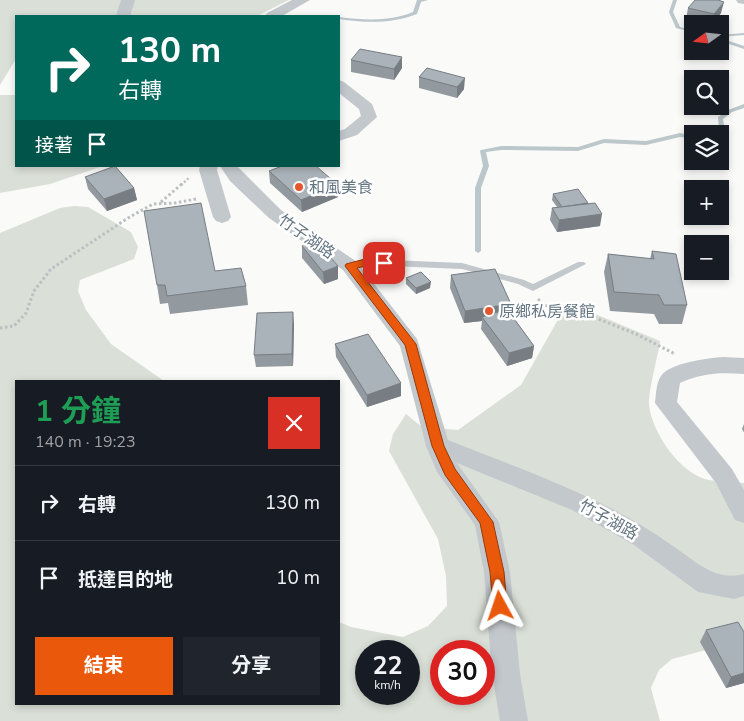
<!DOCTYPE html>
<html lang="zh-TW">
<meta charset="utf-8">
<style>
body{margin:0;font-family:"Nunito Sans","Noto Sans TC",sans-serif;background:#20242c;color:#f1f3f6;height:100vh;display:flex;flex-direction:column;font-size:19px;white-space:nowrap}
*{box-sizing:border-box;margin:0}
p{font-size:16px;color:#9ea1a6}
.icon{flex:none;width:28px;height:28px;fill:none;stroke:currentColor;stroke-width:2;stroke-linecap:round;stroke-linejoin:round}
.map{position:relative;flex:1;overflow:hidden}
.side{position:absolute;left:15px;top:380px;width:325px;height:325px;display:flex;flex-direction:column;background:#171b24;border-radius:0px;box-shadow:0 2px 8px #0003}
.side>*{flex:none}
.hud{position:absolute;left:15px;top:15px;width:325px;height:152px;border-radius:0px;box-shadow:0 2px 8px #0003;background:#00695c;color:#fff;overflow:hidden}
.needle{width:32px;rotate:255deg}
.fabs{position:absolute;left:684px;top:15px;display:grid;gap:10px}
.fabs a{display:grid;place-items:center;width:45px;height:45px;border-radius:0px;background:#171b24;box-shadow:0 2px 8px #0003;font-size:25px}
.speed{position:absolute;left:355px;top:640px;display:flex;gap:10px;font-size:25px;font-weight:700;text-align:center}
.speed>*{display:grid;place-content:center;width:65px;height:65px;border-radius:50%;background:#171b24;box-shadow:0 2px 8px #0003;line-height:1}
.speed small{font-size:12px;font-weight:400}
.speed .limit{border:8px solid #d22;background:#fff;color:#111}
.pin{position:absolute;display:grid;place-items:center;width:42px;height:42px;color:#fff;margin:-21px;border-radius:10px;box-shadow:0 2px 8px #0006}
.me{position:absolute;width:55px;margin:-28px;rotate:355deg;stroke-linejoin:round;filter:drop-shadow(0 0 4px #0008)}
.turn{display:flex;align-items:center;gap:18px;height:105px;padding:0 20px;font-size:22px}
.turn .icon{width:65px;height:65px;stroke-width:2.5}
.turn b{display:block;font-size:35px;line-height:42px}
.then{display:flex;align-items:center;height:48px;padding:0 20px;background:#0003;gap:10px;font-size:19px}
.round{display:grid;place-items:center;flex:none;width:52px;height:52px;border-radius:0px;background:#20242c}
.headline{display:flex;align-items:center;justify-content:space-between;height:85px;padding:0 20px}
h1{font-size:30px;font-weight:700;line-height:38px;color:#1e9e55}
.button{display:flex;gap:10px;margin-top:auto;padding:10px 20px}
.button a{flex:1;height:58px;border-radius:0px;background:#ea580c;color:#fff;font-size:20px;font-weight:700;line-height:58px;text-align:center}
.button a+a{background:#20242c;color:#f1f3f6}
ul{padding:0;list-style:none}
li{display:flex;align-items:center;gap:15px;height:75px;padding:0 20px;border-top:1px solid #363941}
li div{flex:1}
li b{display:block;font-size:19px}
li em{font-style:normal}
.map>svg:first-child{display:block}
.green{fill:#dadfd7;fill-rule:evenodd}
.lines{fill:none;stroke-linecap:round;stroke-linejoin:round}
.stream{fill:#bbc7cb;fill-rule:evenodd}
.path-far1{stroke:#bbbfc2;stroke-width:2.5;stroke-dasharray:2 2;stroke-linecap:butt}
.path{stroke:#bbbfc2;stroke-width:3;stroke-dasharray:2.5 2.5;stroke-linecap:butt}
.service{fill:#c3c8cc;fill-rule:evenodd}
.minor{fill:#c3c8cc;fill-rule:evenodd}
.wall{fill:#929a9f}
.shaded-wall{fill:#777d82}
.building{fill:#aab3b9;stroke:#777d82}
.route{fill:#ea580c;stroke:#983908}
.poi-dot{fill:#e4572e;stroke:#fff;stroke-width:2}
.labels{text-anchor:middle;stroke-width:5;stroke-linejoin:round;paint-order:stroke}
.poi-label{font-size:16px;fill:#657683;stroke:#fff;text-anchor:start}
.street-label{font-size:16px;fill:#657683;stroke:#fff}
</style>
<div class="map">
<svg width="744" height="721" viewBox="0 0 744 721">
<rect width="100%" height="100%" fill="#fafaf8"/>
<!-- green -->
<g class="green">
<polygon points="0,0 289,0 257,16 16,16 16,59 0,85"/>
<polygon points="0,95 16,95 16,166 103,166 50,184 0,193"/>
<path d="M74 206 88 207 131 232 138 247 134 259 80 280 78 291 86 310 111 344 164 381H16V704H339V622L351 627 403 637 428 626 447 606 446 576 438 539 389 451 393 434 406 414 422 427 458 430 521 385 560 316 588 311 660 341C658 356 648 393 649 405 652 433 681 475 709 480 720 482 733 482 744 483V640L672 659 659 670 651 688 660 721H0V233L60 208ZM366 651H409V694H366ZM441 651H484V694H441Z"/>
</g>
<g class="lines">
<!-- stream -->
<g class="stream">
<path d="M417 0H428L421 2 417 14C391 24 365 23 339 19V17C364 20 389 22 413 12Z"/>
<polygon points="673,0 677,0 673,12 680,27 692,30 692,32 676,28 669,12"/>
<polygon points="744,33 744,35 720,37 720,35"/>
<polygon points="720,38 744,46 744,49 720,41"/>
<path d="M744 104V108L732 112 723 119 725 131C721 135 718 134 713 134L719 130 718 117 728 110Z"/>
<polygon points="680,133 692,136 692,138 680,137 646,145 604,143 578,151 501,150 486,152 489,166 481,188 481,251 478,253 475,251 475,188 483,166 480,151 481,150 501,146 578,147 604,139 646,141"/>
</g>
<!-- path-far1 -->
<polyline class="path-far1" points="181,185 190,177"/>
<!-- path -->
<g class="path">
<polyline points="161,202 183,183"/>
<polyline points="538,299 544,305 596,318 636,334 675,354"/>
<polyline points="0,328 14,326 26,313 34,291 51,269 128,218 153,204 175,203 196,199"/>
</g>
<!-- service -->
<polygon class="service" points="365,259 462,263 524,280 533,284 578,262 584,262 586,264 533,291 518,284 462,269 365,265 350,269 345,266 347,264"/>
<!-- minor -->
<g class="minor">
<polygon points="121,0 135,0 130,16 116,16"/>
<polygon points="292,0 310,0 282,16 265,16 267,13"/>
<polygon points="736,0 744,0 744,4 738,3"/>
<polygon points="339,80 344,82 372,104 377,117 357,135 339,141 339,131 345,129 361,116 359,109 339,93"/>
<polygon points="200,166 218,166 217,170 231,217 228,221 222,223 216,221 213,217 199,170"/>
<path d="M220 166H237L281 210 357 262 417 339 448 440C526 471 604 497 673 546 695 561 716 582 744 574V596L734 599 698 592 634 545 572 510 457 463 499 522 510 572 520 674 528 721H500L492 674 484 572 475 525 437 472 426 446 400 346 343 270 269 218 230 181Z"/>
<path d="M723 357 744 358V374C721 372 701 373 680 383L677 402 732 469 744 490V523L735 520 716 483 655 403C656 395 656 383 661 376 669 363 709 358 723 357Z"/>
</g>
</g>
<!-- wall -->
<g class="wall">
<polygon points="688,8 721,13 712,24 705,24 686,19"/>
<polygon points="351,60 402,68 394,80 351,72"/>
<polygon points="427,68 464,89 457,98 419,88 419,77"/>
<polygon points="269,171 338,185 338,197 302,212 270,183"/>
<polygon points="85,177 134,188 137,200 107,211 88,189"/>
<polygon points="553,194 588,203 600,226 557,232 550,220 552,208 557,207 552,200"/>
<polygon points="302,246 338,279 324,284 302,258"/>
<polygon points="652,251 687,305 682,324 659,324 654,314 610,311 604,272 608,254 650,259"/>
<polygon points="215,271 246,286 248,305 170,314 168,303 160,304 157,285"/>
<polygon points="451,275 511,304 510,313 534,346 532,358 507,366 481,329 482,321 464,323 450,288"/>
<polygon points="406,278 430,288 416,294 406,284"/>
<polygon points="294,324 293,366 256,367 254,355"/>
<polygon points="335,344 401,383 401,396 367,407 336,357"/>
<polygon points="744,424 744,432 742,429"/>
<polygon points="706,630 744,683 726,688 700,642"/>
</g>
<!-- shaded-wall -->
<g class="shaded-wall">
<polygon points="724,2 721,13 712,24 711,24 714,14"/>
<polygon points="402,57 402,68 394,80 394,69"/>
<polygon points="465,78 464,89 457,98 457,87"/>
<polygon points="338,185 338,197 302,212 301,200"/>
<polygon points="134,188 137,200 107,211 104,199"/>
<polygon points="602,214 600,226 557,232 559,220"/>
<polygon points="338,266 338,279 324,284 323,272"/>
<polygon points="431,282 430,288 416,294 416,288"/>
<polygon points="511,304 509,317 482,317 482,321 464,323 465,311"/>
<polygon points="293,312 294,324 293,366 292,354"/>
<polygon points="534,346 532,358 507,366 509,353"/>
<polygon points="401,383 401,396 367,407 367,395"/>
<polygon points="744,673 744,683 726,688 731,677"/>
</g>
<!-- building -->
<g class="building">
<polygon points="695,0 718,0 724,2 714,14 688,8"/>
<polygon points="360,49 402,57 394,69 351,60"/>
<polygon points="427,68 465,78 457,87 419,77"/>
<polygon points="115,166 134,188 104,199 85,177"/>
<polygon points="282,166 316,166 338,185 301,200 269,171"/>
<polygon points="578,189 588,203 562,207 553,194"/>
<polygon points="201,203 215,271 241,268 246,286 167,296 165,285 157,285 144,211"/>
<polygon points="595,203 602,214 559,220 552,208"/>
<polygon points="316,241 338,266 323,272 302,246"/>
<polygon points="652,251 676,254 687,305 664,305 659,295 614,292 608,254 654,259"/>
<polygon points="495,269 511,304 465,311 451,275"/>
<polygon points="421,272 431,282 416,288 406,278"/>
<polygon points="507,309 534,346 509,353 482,317"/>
<polygon points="293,312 292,354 254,355 257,313"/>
<polygon points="368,334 401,383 367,395 335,344"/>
<polygon points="738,622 744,632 744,673 731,677 706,630"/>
</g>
<!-- route -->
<path class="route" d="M365 259H384L390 263C383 269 366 265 357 268L416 344 444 446 455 469 493 522 504 572 507 606 505 611 500 612 495 611 493 606 490 572 480 523 445 475 432 446 405 345 345 266 346 264Z"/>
<!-- markers -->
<g class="poi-dot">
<circle cx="299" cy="187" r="5"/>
<circle cx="489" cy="311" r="5"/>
</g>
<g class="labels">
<!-- poi labels -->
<g class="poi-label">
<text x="309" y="193">和風美食</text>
<text x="499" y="317">原鄉私房餐館</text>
</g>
<!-- street labels -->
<g class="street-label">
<text transform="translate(307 236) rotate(35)" y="6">竹子湖路</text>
<text transform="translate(609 519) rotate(29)" y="6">竹子湖路</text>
</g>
</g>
</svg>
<div class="fabs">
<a><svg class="needle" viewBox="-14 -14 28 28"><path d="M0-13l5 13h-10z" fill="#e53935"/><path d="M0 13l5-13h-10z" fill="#9ea1a6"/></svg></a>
<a><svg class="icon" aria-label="search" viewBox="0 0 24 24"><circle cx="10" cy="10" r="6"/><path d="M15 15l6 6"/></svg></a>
<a><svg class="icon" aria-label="layers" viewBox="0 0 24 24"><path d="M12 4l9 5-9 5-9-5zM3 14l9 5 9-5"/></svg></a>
<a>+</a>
<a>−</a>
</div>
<div class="speed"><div>22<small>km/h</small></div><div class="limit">30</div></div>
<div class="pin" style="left:384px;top:263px;background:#d93025"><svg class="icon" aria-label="arrive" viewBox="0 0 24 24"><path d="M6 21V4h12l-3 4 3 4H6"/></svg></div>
<svg class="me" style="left:500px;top:606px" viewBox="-20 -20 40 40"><path d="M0-17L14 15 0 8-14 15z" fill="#ea580c" stroke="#fff" stroke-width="4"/></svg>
<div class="hud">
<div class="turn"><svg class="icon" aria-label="right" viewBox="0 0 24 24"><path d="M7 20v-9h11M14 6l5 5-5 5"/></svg><div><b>130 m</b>右轉</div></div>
<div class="then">接著<svg class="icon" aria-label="arrive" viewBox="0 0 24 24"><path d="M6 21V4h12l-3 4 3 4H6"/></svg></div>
</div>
<section class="side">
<div class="headline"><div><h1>1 分鐘</h1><p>140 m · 19:23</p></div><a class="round" style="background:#d93025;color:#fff"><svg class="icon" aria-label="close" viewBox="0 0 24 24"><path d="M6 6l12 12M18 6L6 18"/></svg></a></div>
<ul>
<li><svg class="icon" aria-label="right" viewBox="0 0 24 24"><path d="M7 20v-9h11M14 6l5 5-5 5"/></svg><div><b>右轉</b></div><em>130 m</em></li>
<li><svg class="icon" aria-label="arrive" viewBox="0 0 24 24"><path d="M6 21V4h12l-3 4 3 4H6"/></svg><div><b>抵達目的地</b></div><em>10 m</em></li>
</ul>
<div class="button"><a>結束</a><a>分享</a></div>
</section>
</div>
